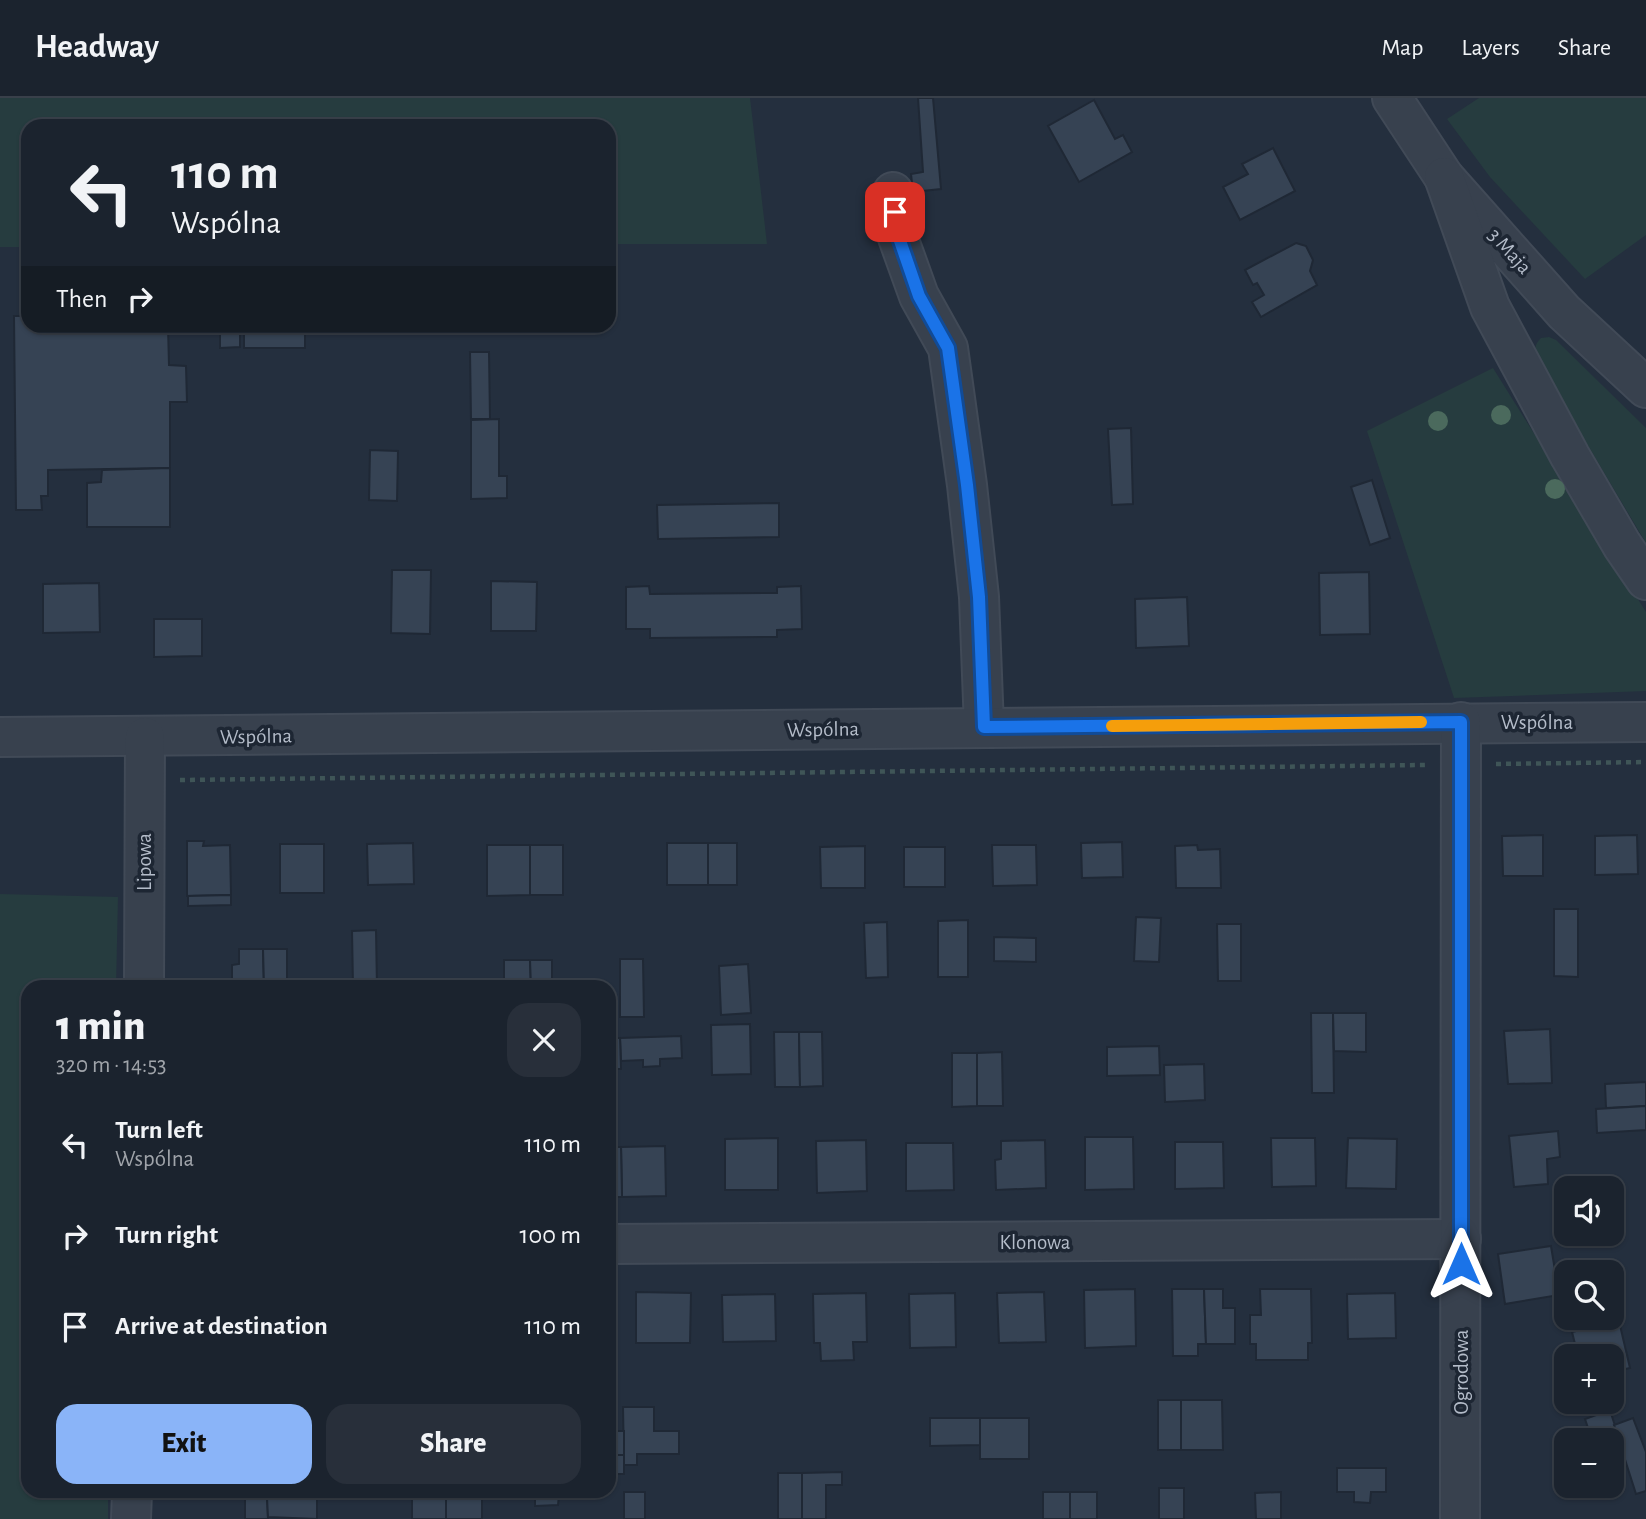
<!DOCTYPE html>
<meta charset="utf-8">
<style>
body{margin:0;font-family:"Alegreya Sans",sans-serif;background:#282f3a;color:#f1f3f6;height:100vh;display:flex;flex-direction:column;font-size:26px;white-space:nowrap}
*{box-sizing:border-box;margin:0}
p{font-size:23px;color:#a0a4aa}
.icon{flex:none;width:38px;height:38px;fill:none;stroke:currentColor;stroke-width:2;stroke-linecap:round;stroke-linejoin:round}
.map{position:relative;flex:1;overflow:hidden}
.side{position:absolute;left:21px;top:882px;width:595px;height:518px;display:flex;flex-direction:column;background:#1b232e;border-radius:21px;box-shadow:0 2px 5px #0004,0 0 0 2px #39404a}
.side>*{flex:none}
.banner{position:absolute;left:21px;top:21px;width:595px;height:214px;border-radius:21px;box-shadow:0 2px 5px #0004,0 0 0 2px #39404a;background:#1b232e;color:#f1f3f6;overflow:hidden}
.controls{position:absolute;left:1554px;top:1078px;display:grid;gap:14px}
.controls a{display:grid;place-items:center;width:70px;height:70px;border-radius:14px;background:#1b232e;box-shadow:0 2px 5px #0004,0 0 0 2px #39404a;font-size:35px}
.pin{position:absolute;display:grid;place-items:center;width:60px;height:60px;color:#fff;margin:-30px;border-radius:14px;box-shadow:0 4px 10px #0006}
.me{position:absolute;width:77px;margin:-38px;rotate:0deg;stroke-linejoin:round;filter:drop-shadow(0 0 5px #0008)}
.turn{display:flex;align-items:center;gap:24px;height:147px;padding:0 35px;font-size:32px}
.turn .icon{width:91px;height:91px;stroke-width:2.5}
.turn b{display:block;font-size:49px;line-height:60px}
.then{display:flex;align-items:center;height:66px;padding:0 35px;background:#0003;gap:14px;font-size:26px}
.round{display:grid;place-items:center;flex:none;width:74px;height:74px;border-radius:21px;background:#282f3a}
.overview{display:flex;align-items:center;justify-content:space-between;height:119px;padding:0 35px}
h1{font-size:42px;font-weight:800;line-height:52px}
.primary-button{display:flex;gap:14px;margin-top:auto;padding:14px 35px}
.primary-button a{flex:1;height:80px;border-radius:21px;background:#8ab4f8;color:#111;font-size:28px;font-weight:800;line-height:80px;text-align:center}
.primary-button a+a{background:#282f3a;color:#f1f3f6}
ul{padding:0;list-style:none}
li{display:flex;align-items:center;gap:21px;height:91px;padding:0 35px}
li div{flex:1}
li b{display:block;font-size:26px}
li em{font-style:normal}
header{display:flex;align-items:center;gap:42px;box-sizing:border-box;height:98px;padding:0 35px;background:#1b232e;border-bottom:2px solid #39404a}
header strong{font-size:33px}
nav{display:flex;gap:38px;margin-inline-start:auto;font-size:24px}
.map>svg:first-child{display:block}
.green{fill:#263c3f}
.building{fill:#364354;stroke:#1f2835;stroke-width:2}
.lines{fill:none;stroke-linecap:round;stroke-linejoin:round}
.minor-casing{stroke:#414a57;stroke-width:42}
.path{stroke:#3f5557;stroke-width:4.5;stroke-dasharray:5 5;stroke-linecap:butt}
.minor{stroke:#38414e;stroke-width:38}
.tree{fill:#4b6a5d}
.route-casing{stroke:#114b97;stroke-width:18}
.route{stroke:#1a73e8;stroke-width:12}
.slow{stroke:#f59e0b;stroke-width:12}
.labels{text-anchor:middle;stroke-width:7;stroke-linejoin:round;paint-order:stroke}
.street-label{font-size:21px;fill:#b4bcc9;stroke:#1d2633}
</style>
<header>
<strong>Headway</strong>
<nav><a>Map</a><a>Layers</a><a>Share</a></nav>
</header>
<div class="map">
<svg width="1646" height="1421" viewBox="0 0 1646 1421">
<rect width="100%" height="100%" fill="#242f3e"/>
<!-- green -->
<g class="green">
<polygon points="0,0 750,0 767,146 609,146 609,28 28,28 28,149 0,149"/>
<polygon points="1479,0 1646,0 1646,137 1585,181 1490,79 1447,21"/>
<path d="M1549 239 1556 242 1646 330V445L1538 264C1535 253 1533 248 1541 240Z"/>
<polygon points="1493,270 1646,514 1646,593 1454,600 1367,333"/>
<polygon points="0,796 118,799 116,889 28,889 28,1393 108,1393 108,1421 0,1421"/>
</g>
<!-- building -->
<g class="building">
<polygon points="918,0 933,0 941,91 913,94 911,76 923,74"/>
<polygon points="1094,2 1115,41 1123,37 1132,54 1079,84 1048,28"/>
<polygon points="1273,50 1295,93 1240,122 1223,89 1248,76 1242,66"/>
<polygon points="1296,145 1306,148 1313,162 1310,173 1317,187 1261,219 1252,204 1264,197 1257,185 1253,187 1245,172"/>
<polygon points="14,218 28,218 28,228 168,228 169,267 186,268 187,304 170,304 170,370 48,372 48,398 41,398 42,412 16,412"/>
<polygon points="220,228 240,228 240,249 220,250"/>
<rect x="244" y="228" width="61" height="22"/>
<polygon points="470,254 489,254 490,321 471,321"/>
<polygon points="499,321 499,378 507,378 507,400 471,401 471,322"/>
<polygon points="1131,330 1133,406 1112,407 1108,331"/>
<polygon points="370,352 398,353 397,403 369,402"/>
<polygon points="170,370 170,429 87,429 87,385 101,384 102,372"/>
<polygon points="1372,382 1390,440 1370,447 1351,389"/>
<polygon points="779,405 779,439 658,441 657,407"/>
<polygon points="392,472 431,472 430,536 391,535"/>
<polygon points="1369,474 1370,536 1320,537 1319,475"/>
<polygon points="491,483 537,484 536,533 491,533"/>
<polygon points="99,485 100,534 43,535 43,486"/>
<polygon points="649,488 650,496 777,495 777,489 801,488 802,531 777,532 777,539 650,540 650,531 626,531 626,489"/>
<polygon points="1187,499 1189,548 1136,550 1135,501"/>
<polygon points="154,521 202,521 202,558 154,559"/>
<polygon points="1543,737 1543,778 1503,778 1502,738"/>
<polygon points="1637,737 1638,776 1595,777 1595,738"/>
<polygon points="187,743 204,743 203,748 230,747 231,797 187,798"/>
<polygon points="1122,744 1123,779 1082,780 1081,745"/>
<polygon points="413,745 414,786 368,787 367,746"/>
<rect x="667" y="745" width="41" height="42"/>
<rect x="708" y="745" width="29" height="42"/>
<rect x="280" y="746" width="44" height="49"/>
<polygon points="487,747 530,747 530,797 487,798"/>
<rect x="530" y="747" width="33" height="50"/>
<polygon points="992,747 1036,747 1037,787 993,788"/>
<polygon points="1197,747 1198,752 1220,751 1221,790 1176,790 1175,748"/>
<polygon points="865,748 865,790 821,790 820,749"/>
<rect x="904" y="749" width="41" height="40"/>
<polygon points="231,797 231,807 188,808 188,798"/>
<polygon points="1554,811 1578,811 1578,879 1554,878"/>
<polygon points="1136,819 1161,820 1159,864 1134,863"/>
<polygon points="968,822 968,879 938,879 938,823"/>
<polygon points="887,824 888,879 866,880 864,825"/>
<polygon points="1217,826 1241,826 1241,883 1218,883"/>
<polygon points="376,832 377,889 353,889 352,833"/>
<polygon points="994,839 1036,840 1036,864 994,863"/>
<polygon points="239,851 263,851 264,889 239,889 239,884 232,884 232,867 239,866"/>
<polygon points="263,851 287,851 287,889 264,889"/>
<polygon points="620,861 643,861 644,919 620,919"/>
<polygon points="504,862 530,862 531,889 504,889"/>
<polygon points="530,862 552,862 552,889 531,889"/>
<polygon points="748,866 751,915 721,917 719,868"/>
<polygon points="1311,915 1333,915 1334,995 1312,995"/>
<polygon points="1333,915 1366,915 1366,954 1334,953"/>
<polygon points="750,926 751,976 712,977 711,927"/>
<polygon points="1550,931 1552,985 1508,986 1504,933"/>
<polygon points="774,934 799,934 800,989 775,989"/>
<polygon points="799,934 822,934 823,988 800,989"/>
<polygon points="681,938 682,960 660,961 660,968 643,969 643,962 621,963 620,940"/>
<polygon points="609,940 620,940 621,971 609,971"/>
<polygon points="1159,948 1160,977 1107,978 1107,949"/>
<polygon points="1002,954 1003,1008 977,1008 977,955"/>
<polygon points="952,955 977,955 977,1008 952,1009"/>
<polygon points="1204,966 1205,1002 1165,1004 1164,967"/>
<polygon points="1646,984 1646,1008 1606,1010 1605,986"/>
<polygon points="1646,1008 1646,1032 1597,1035 1596,1011"/>
<polygon points="1558,1033 1560,1059 1547,1061 1548,1086 1514,1089 1509,1038"/>
<polygon points="1085,1039 1133,1039 1134,1091 1085,1092"/>
<polygon points="778,1040 778,1092 725,1092 725,1041"/>
<polygon points="1271,1040 1315,1040 1316,1088 1272,1089"/>
<polygon points="1348,1040 1397,1041 1396,1091 1346,1090"/>
<polygon points="866,1042 867,1093 817,1095 816,1043"/>
<polygon points="1045,1042 1046,1090 996,1092 995,1062 1001,1061 1001,1043"/>
<polygon points="1175,1044 1223,1044 1224,1090 1175,1091"/>
<polygon points="906,1045 953,1045 954,1092 906,1093"/>
<polygon points="665,1048 666,1098 622,1099 621,1049"/>
<polygon points="609,1049 621,1049 622,1099 609,1099"/>
<polygon points="1551,1148 1559,1197 1505,1206 1498,1156"/>
<polygon points="1135,1191 1136,1248 1085,1250 1084,1192"/>
<polygon points="1172,1191 1204,1191 1206,1246 1198,1246 1198,1258 1173,1258"/>
<polygon points="1204,1191 1223,1191 1223,1210 1235,1210 1235,1246 1206,1246"/>
<polygon points="1260,1191 1311,1191 1312,1245 1308,1245 1308,1262 1256,1262 1256,1246 1250,1246 1250,1217 1261,1217"/>
<polygon points="636,1194 691,1195 690,1245 636,1245"/>
<polygon points="1044,1194 1046,1244 999,1245 997,1195"/>
<polygon points="866,1195 867,1244 853,1244 854,1262 821,1263 820,1245 814,1245 813,1196"/>
<polygon points="955,1195 956,1249 910,1250 909,1196"/>
<polygon points="1395,1195 1396,1240 1348,1241 1347,1196"/>
<polygon points="775,1196 776,1243 723,1244 722,1197"/>
<polygon points="1619,1223 1630,1270 1612,1274 1612,1258 1578,1258 1572,1234"/>
<rect x="1158" y="1302" width="23" height="50"/>
<polygon points="1181,1302 1222,1302 1223,1352 1181,1352"/>
<polygon points="623,1309 654,1309 654,1333 679,1333 679,1356 637,1356 637,1367 624,1367"/>
<polygon points="1610,1312 1623,1353 1612,1356 1612,1342 1592,1342 1585,1321"/>
<polygon points="930,1320 980,1320 980,1347 930,1348"/>
<rect x="980" y="1320" width="49" height="41"/>
<polygon points="1633,1320 1646,1354 1646,1393 1636,1396 1614,1327"/>
<rect x="609" y="1333" width="15" height="24"/>
<rect x="609" y="1357" width="15" height="19"/>
<polygon points="1337,1370 1386,1370 1386,1394 1371,1394 1370,1405 1354,1404 1354,1394 1337,1394"/>
<polygon points="842,1374 842,1387 826,1387 826,1421 802,1421 802,1375"/>
<rect x="778" y="1375" width="24" height="46"/>
<rect x="1159" y="1390" width="25" height="31"/>
<polygon points="236,1393 267,1393 268,1421 245,1421 245,1399 236,1399"/>
<polygon points="535,1393 588,1393 588,1397 559,1397 558,1407 535,1408"/>
<rect x="624" y="1394" width="21" height="27"/>
<rect x="1043" y="1394" width="27" height="27"/>
<rect x="1070" y="1394" width="27" height="27"/>
<polygon points="1281,1394 1281,1421 1256,1421 1255,1395"/>
<rect x="412" y="1399" width="34" height="22"/>
<rect x="446" y="1399" width="36" height="22"/>
<polygon points="267,1400 317,1400 317,1421 268,1419"/>
</g>
<g class="lines">
<!-- minor casing -->
<g class="minor-casing">
<g id="minor">
<polyline points="1392,0 1444,79 1564,214 1646,290"/>
<polyline points="1444,79 1490,209 1570,358 1622,447 1646,482"/>
<polyline points="893,94 896,134 919,198 948,250 967,387 979,499 984,629"/>
<polyline points="0,639 1646,624"/>
<polyline points="144,889 145,639"/>
<polyline points="609,1146 1461,1141"/>
<polyline points="131,1421 132,1393"/>
<polyline points="1460,1421 1461,624"/>
</g>
</g>
<!-- path -->
<g class="path">
<polyline points="1496,666 1646,664"/>
<polyline points="180,682 1425,667"/>
</g>
<!-- minor -->
<use href="#minor" class="minor"/>
</g>
<!-- trees -->
<g class="tree">
<circle cx="1501" cy="317" r="10"/>
<circle cx="1438" cy="323" r="10"/>
<circle cx="1555" cy="391" r="10"/>
</g>
<g class="lines">
<!-- route casing -->
<g class="route-casing">
<polyline id="route" points="895,114 897,134 919,198 948,250 967,387 979,499 984,629 1461,624 1461,1166"/>
</g>
<!-- route -->
<use href="#route" class="route"/>
<!-- slow -->
<polyline class="slow" points="1112,628 1421,624"/>
</g>
<g class="labels">
<!-- street labels -->
<g class="street-label">
<text transform="translate(1510 153) rotate(48)" y="7">3 Maja</text>
<text x="1537" y="631">Wspólna</text>
<text transform="translate(823 631) rotate(-1)" y="7">Wspólna</text>
<text transform="translate(256 638) rotate(-1)" y="7">Wspólna</text>
<text transform="translate(144 764) rotate(-90)" y="7">Lipowa</text>
<text x="1035" y="1151">Klonowa</text>
<text transform="translate(1461 1274) rotate(-90)" y="7">Ogrodowa</text>
</g>
</g>
</svg>
<div class="controls">
<a><svg class="icon" aria-label="sound" viewBox="0 0 24 24"><path d="M4 9h4l5-4v14l-5-4H4zM17 9q2 3 0 6"/></svg></a>
<a><svg class="icon" aria-label="search" viewBox="0 0 24 24"><circle cx="10" cy="10" r="6"/><path d="M15 15l6 6"/></svg></a>
<a>+</a>
<a>−</a>
</div>
<div class="pin" style="left:895px;top:114px;background:#d93025"><svg class="icon" aria-label="arrive" viewBox="0 0 24 24"><path d="M6 21V4h12l-3 4 3 4H6"/></svg></div>
<svg class="me" style="left:1461px;top:1166px" viewBox="-20 -20 40 40"><path d="M0-17L14 15 0 8-14 15z" fill="#1a73e8" stroke="#fff" stroke-width="4"/></svg>
<div class="banner">
<div class="turn"><svg class="icon" aria-label="left" viewBox="0 0 24 24"><path d="M17 20v-9H6M10 6l-5 5 5 5"/></svg><div><b>110 m</b>Wspólna</div></div>
<div class="then">Then<svg class="icon" aria-label="right" viewBox="0 0 24 24"><path d="M7 20v-9h11M14 6l5 5-5 5"/></svg></div>
</div>
<section class="side">
<div class="overview"><div><h1>1 min</h1><p>320 m · 14:53</p></div><a class="round"><svg class="icon" aria-label="close" viewBox="0 0 24 24"><path d="M6 6l12 12M18 6L6 18"/></svg></a></div>
<ul>
<li><svg class="icon" aria-label="left" viewBox="0 0 24 24"><path d="M17 20v-9H6M10 6l-5 5 5 5"/></svg><div><b>Turn left</b><p>Wspólna</p></div><em>110 m</em></li>
<li><svg class="icon" aria-label="right" viewBox="0 0 24 24"><path d="M7 20v-9h11M14 6l5 5-5 5"/></svg><div><b>Turn right</b></div><em>100 m</em></li>
<li><svg class="icon" aria-label="arrive" viewBox="0 0 24 24"><path d="M6 21V4h12l-3 4 3 4H6"/></svg><div><b>Arrive at destination</b></div><em>110 m</em></li>
</ul>
<div class="primary-button"><a>Exit</a><a>Share</a></div>
</section>
</div>
